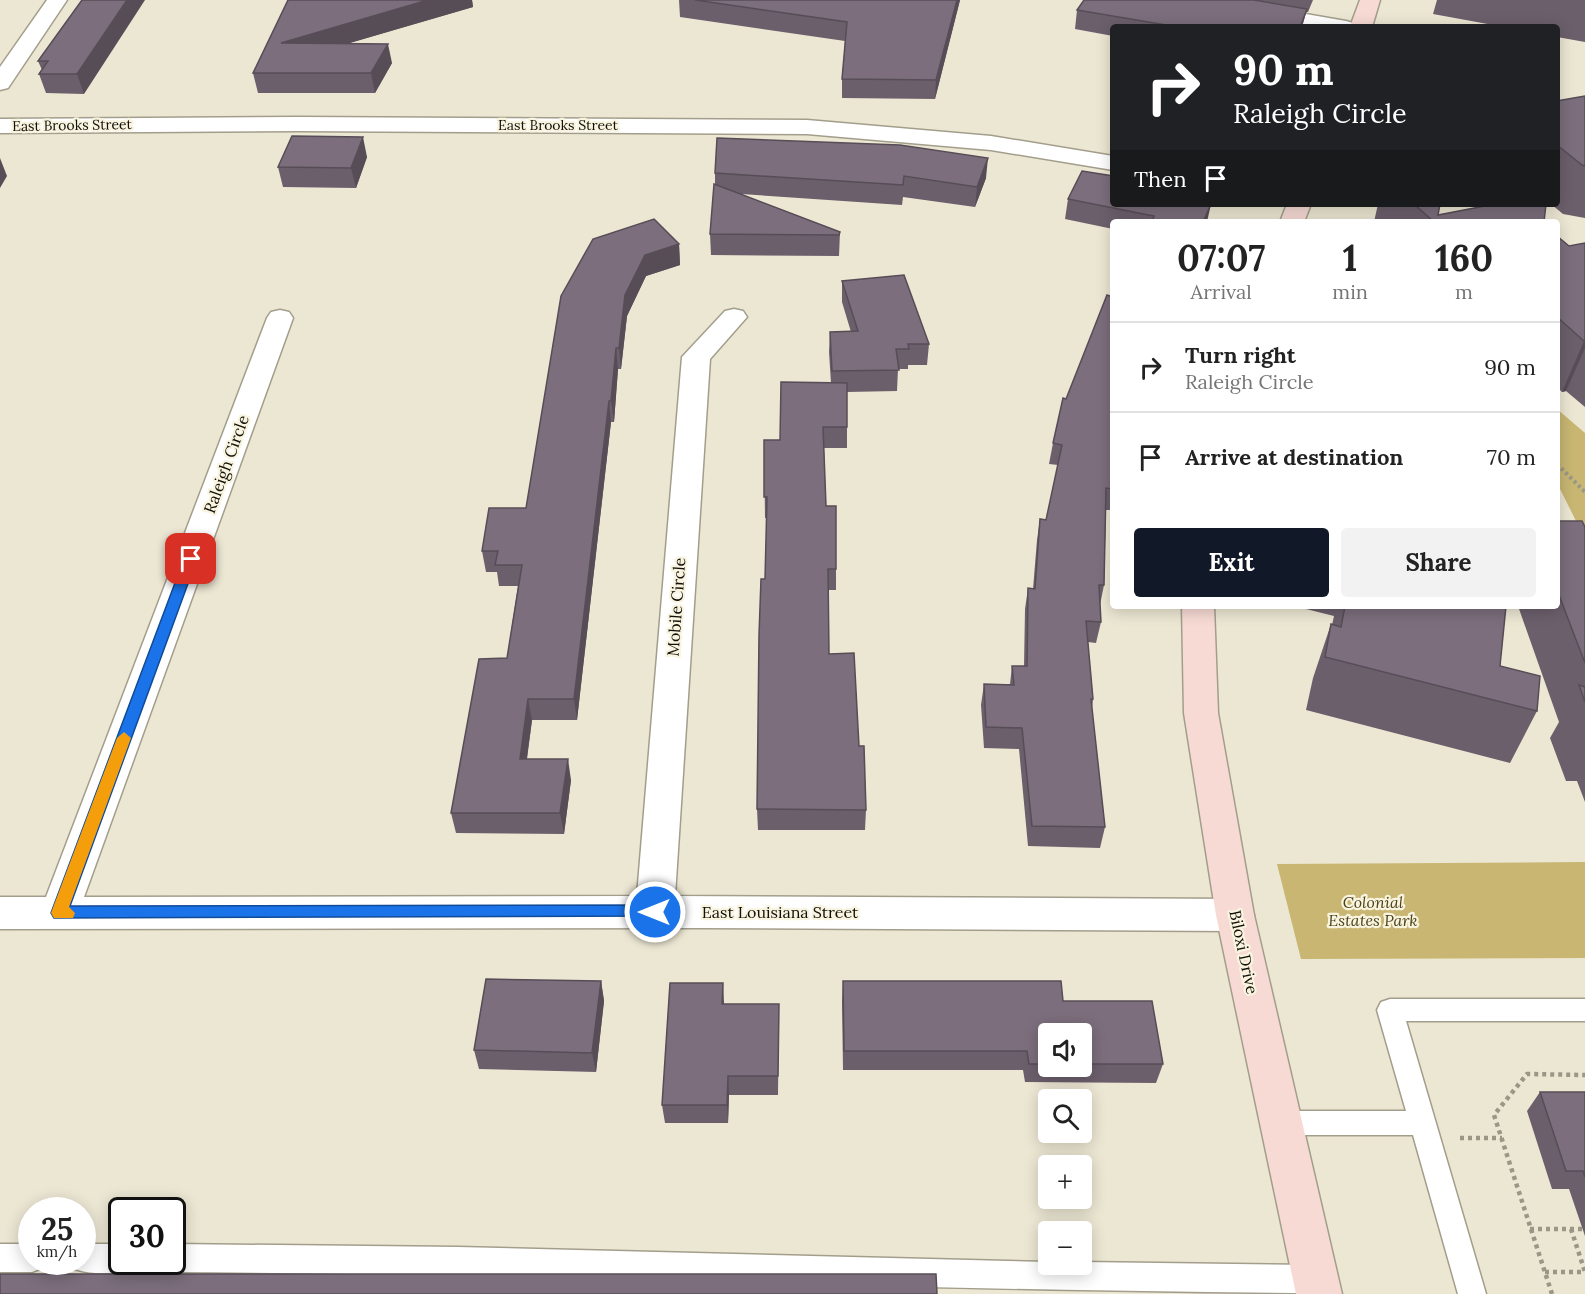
<!DOCTYPE html>
<meta charset="utf-8">
<style>
body{margin:0;font-family:Lora,serif;background:#f2f2f2;color:#222;height:100vh;display:flex;flex-direction:column;font-size:22px;white-space:nowrap}
*{box-sizing:border-box;margin:0}
p{font-size:20px;color:#767676}
.icon{flex:none;width:33px;height:33px;fill:none;stroke:currentColor;stroke-width:2;stroke-linecap:round;stroke-linejoin:round}
.map{position:relative;flex:1;overflow:hidden}
.sheet{position:absolute;left:1110px;top:219px;width:450px;height:390px;display:flex;flex-direction:column;background:#fff;border-radius:6px;box-shadow:0 3px 15px #0003}
.sheet>*{flex:none}
.top-card{position:absolute;left:1110px;top:24px;width:450px;height:183px;border-radius:6px;box-shadow:0 3px 15px #0003;background:#202124;color:#fff;overflow:hidden}
.fabs{position:absolute;left:1038px;top:1023px;display:grid;gap:12px}
.fabs a{display:grid;place-items:center;width:54px;height:54px;border-radius:6px;background:#fff;box-shadow:0 3px 15px #0003;font-size:30px}
.speed{position:absolute;left:18px;top:1197px;display:flex;gap:12px;font-size:30px;font-weight:700;text-align:center}
.speed>*{display:grid;place-content:center;width:78px;height:78px;border-radius:50%;background:#fff;box-shadow:0 3px 15px #0003;line-height:1}
.speed small{font-size:15px;font-weight:400}
.speed .limit{border:3px solid #111;border-radius:9px;background:#fff;color:#111}
.pin{position:absolute;display:grid;place-items:center;width:51px;height:51px;color:#fff;margin:-26px;border-radius:12px;box-shadow:0 3px 9px #0006}
.me{position:absolute;width:66px;margin:-33px;rotate:270deg;stroke-linejoin:round;filter:drop-shadow(0 0 4px #0008)}
.turn{display:flex;align-items:center;gap:21px;height:126px;padding:0 24px;font-size:27px}
.turn .icon{width:78px;height:78px;stroke-width:2.5}
.turn b{display:block;font-size:42px;line-height:51px}
.then{display:flex;align-items:center;height:57px;padding:0 24px;background:#0003;gap:12px;font-size:22px}
.eta{display:flex;justify-content:space-evenly;align-items:center;height:102px;text-align:center}
.eta b{font-size:36px;font-weight:700;line-height:42px}
.cta{display:flex;gap:12px;margin-top:auto;padding:12px 24px}
.cta a{flex:1;height:69px;border-radius:6px;background:#111827;color:#fff;font-size:24px;font-weight:700;line-height:69px;text-align:center}
.cta a+a{background:#f2f2f2;color:#222}
ul{padding:0;list-style:none}
li{display:flex;align-items:center;gap:18px;height:90px;padding:0 24px;border-top:2px solid #e0e0e0}
li div{flex:1}
li b{display:block;font-size:22px}
li em{font-style:normal}
.map>svg:first-child{display:block}
.green{fill:#c8b672}
.lines{fill:none;stroke-linecap:round;stroke-linejoin:round}
.lane-casing{stroke:#a39e8b;stroke-width:3}
.street-casing{stroke:#a39e8b;stroke-width:3}
.secondary-casing{stroke:#a39e8b;stroke-width:3}
.path-far1{stroke:#9a9787;stroke-width:4;stroke-dasharray:3 3;stroke-linecap:butt}
.path{stroke:#9a9787;stroke-width:4.5;stroke-dasharray:4 4;stroke-linecap:butt}
.lane{fill:#fff;fill-rule:evenodd}
.street{fill:#fff;fill-rule:evenodd}
.secondary{fill:#f7dad4;fill-rule:evenodd}
.wall{fill:#6b5f6b;fill-rule:evenodd}
.shaded-wall{fill:#574d57}
.building{fill:#7c6e7c;stroke:#574d57;stroke-width:1.5}
.route{fill:#1a73e8;stroke:#114b97;stroke-width:1.5}
.slow{fill:#f59e0b}
.labels{text-anchor:middle;stroke-width:4.5;stroke-linejoin:round;paint-order:stroke}
.far-street-label{font-size:14px;fill:#110f08;stroke:#f9f4e0}
.street-label{font-size:16px;fill:#110f08;stroke:#f9f4e0}
.park-label{font-size:16px;font-style:italic;fill:#4d4319;stroke:#f9f4e0}
</style>
<div class="map">
<svg width="1585" height="1294" viewBox="0 0 1585 1294">
<rect width="100%" height="100%" fill="#ece7d3"/>
<!-- green -->
<g class="green">
<polygon points="1557,409 1585,433 1585,539 1557,483"/>
<polygon points="1585,862 1585,958 1301,959 1277,864"/>
</g>
<g class="lines">
<!-- lane casing -->
<g class="lane-casing">
<g id="lane">
<polygon points="1390,999 1585,999 1585,1021 1406,1021 1486,1294 1458,1294 1413,1135 1282,1135 1273,1132 1269,1123 1273,1114 1282,1111 1406,1111 1377,1010 1381,1002"/>
<polygon points="0,1244 32,1244 32,1262 45,1262 42,1268 32,1272 0,1272"/>
<path d="M82 1244H122V1262H135L132 1268C115 1275 89 1275 72 1268L69 1262H82Z"/>
<path d="M172 1244 458 1247 1048 1262V1264H1082V1262L1316 1265 1326 1269 1330 1279 1326 1289 1316 1293C935 1291 553 1274 172 1272L162 1268 159 1262H172Z"/>
</g>
</g>
<!-- street casing -->
<g class="street-casing">
<g id="street">
<polygon points="47,0 67,0 8,88 0,90 0,67"/>
<polygon points="1179,0 1225,0 1346,21 1353,23 1357,27 1309,27 1189,6 1182,4"/>
<polygon points="298,117 807,120 991,136 1113,156 1113,170 991,150 807,134 298,131 0,133 0,119"/>
<polygon points="734,309 743,311 747,317 710,359 675,896 1235,899 1248,904 1254,915 1248,926 1235,931 702,928 0,929 0,897 46,897 267,318 271,312 280,310 289,312 293,318 84,897 637,896 682,357 725,311"/>
</g>
</g>
<!-- secondary casing -->
<g class="secondary-casing">
<g id="secondary">
<polygon points="1360,0 1380,0 1372,27 1350,27"/>
<polygon points="1287,204 1311,204 1304,222 1280,222"/>
<polygon points="1182,606 1214,606 1218,713 1254,915 1342,1294 1296,1294 1216,915 1184,713"/>
</g>
</g>
<!-- path-far1 -->
<polyline class="path-far1" points="1557,464 1585,492"/>
<!-- path -->
<g class="path">
<polyline points="1460,1138 1502,1138"/>
<polyline points="1530,1229 1585,1229"/>
<polyline points="1571,1229 1585,1272"/>
<polyline points="1545,1272 1585,1272"/>
<polyline points="1552,1294 1494,1115 1527,1074 1585,1075"/>
</g>
<!-- lane -->
<use href="#lane" class="lane"/>
<!-- street -->
<use href="#street" class="street"/>
<!-- secondary -->
<use href="#secondary" class="secondary"/>
</g>
<!-- wall -->
<g class="wall">
<polygon points="82,0 84,94 46,93 39,74 42,70 38,61"/>
<polygon points="288,0 472,0 473,7 349,43 392,63 375,93 258,93 253,73"/>
<polygon points="679,0 960,0 935,99 842,98 842,79 845,41 680,17"/>
<polygon points="1084,0 1313,0 1308,12 1306,12 1302,27 1113,27 1113,36 1075,29 1077,10"/>
<polygon points="1437,0 1585,0 1585,42 1557,37 1557,27 1504,27 1433,14"/>
<polygon points="1585,96 1585,218 1563,214 1551,204 1557,204 1557,101"/>
<polygon points="367,157 356,188 283,187 278,167"/>
<polygon points="715,173 986,178 975,207 903,197 902,205 741,194 840,232 839,256 711,255 710,234 715,185"/>
<polygon points="1068,199 1207,222 1113,222 1113,229 1065,219"/>
<polygon points="1378,204 1440,204 1438,215 1544,222 1374,222"/>
<polygon points="1557,236 1569,246 1585,243 1585,407 1566,391 1562,392 1557,387"/>
<polygon points="679,244 680,265 646,276 627,316 621,369 618,369 614,422 611,422 577,720 532,720 527,759 571,780 564,834 456,833 451,813 507,658 518,586 499,586 497,572 486,572 482,551 526,508 561,296"/>
<polygon points="842,281 929,344 927,365 908,365 908,369 898,369 897,391 847,392 847,448 824,448 826,506 836,569 836,590 828,590 829,654 859,746 866,810 865,830 758,830 757,809 767,518 765,518 764,440 780,440 831,383 829,352 830,332 851,332 842,302"/>
<polygon points="1113,297 1113,494 1110,510 1106,510 1104,585 1100,605 1101,622 1096,643 1088,642 1093,699 1092,708 1105,827 1100,848 1028,846 1019,749 984,748 981,705 984,684 1010,684 1012,666 1024,666 1025,609 1028,588 1033,589 1037,540 1040,519 1046,520 1058,465 1049,464 1053,443 1066,399"/>
<polygon points="1557,521 1585,527 1585,802 1577,781 1566,781 1550,738 1559,722 1518,606 1557,606"/>
<polygon points="1294,606 1506,606 1500,666 1537,711 1510,763 1306,710 1313,678 1331,624 1332,625 1334,616"/>
<polygon points="601,981 604,1001 596,1072 479,1069 474,1050"/>
<path d="M843 981 1063 1001 1163 1064 1156 1083 1025 1082 1023 1070H843L842 1001ZM1048 1034H1082V1066H1048Z"/>
<polygon points="724,1004 779,1004 778,1095 729,1095 728,1123 665,1123 662,1105"/>
<polygon points="1540,1092 1585,1092 1585,1236 1569,1189 1552,1189 1527,1111"/>
</g>
<!-- shaded-wall -->
<g class="shaded-wall">
<polygon points="127,0 145,0 84,94 77,74"/>
<polygon points="428,0 472,0 473,7 285,62 281,43"/>
<polygon points="957,0 960,0 935,99 936,80"/>
<polygon points="1307,9 1302,27 1300,27"/>
<polygon points="388,44 392,63 375,93 371,73"/>
<polygon points="363,137 367,157 356,188 351,168"/>
<polygon points="0,158 7,176 0,188"/>
<polygon points="988,158 986,178 975,207 977,187"/>
<polygon points="1211,204 1207,222 1203,222"/>
<polygon points="679,244 680,265 646,276 627,316 621,369 619,348 625,295 645,255"/>
<polygon points="1584,341 1585,341 1585,348 1566,391 1562,392"/>
<polygon points="616,348 618,369 614,422 611,401"/>
<polygon points="609,401 611,422 577,720 574,699"/>
<polygon points="528,699 532,720 524,779 520,759"/>
<polygon points="568,759 571,780 564,834 560,813"/>
<polygon points="601,981 604,1001 596,1072 592,1053"/>
<polygon points="723,983 724,1002 723,1024 722,1004"/>
<polygon points="728,1076 729,1095 728,1123 727,1105"/>
</g>
<!-- building -->
<g class="building">
<polygon points="82,0 127,0 77,74 39,74 48,61 38,61"/>
<polygon points="288,0 428,0 281,43 388,44 371,73 253,73"/>
<polygon points="695,0 957,0 936,80 842,79 847,22"/>
<polygon points="1084,0 1254,0 1307,9 1300,27 1178,27 1077,10"/>
<polygon points="1585,96 1585,166 1582,165 1557,145 1557,101"/>
<polygon points="292,136 363,137 351,168 278,167"/>
<polygon points="717,138 900,145 988,158 977,187 904,176 903,185 715,173"/>
<polygon points="1082,171 1113,176 1113,204 1211,204 1203,222 1152,222 1154,216 1068,199"/>
<polygon points="714,184 840,232 839,235 710,234"/>
<polygon points="1414,204 1440,204 1438,215 1495,204 1546,204 1544,222 1434,222"/>
<polygon points="654,219 679,244 645,255 625,295 619,348 616,348 611,401 609,401 574,699 528,699 520,759 568,759 560,813 451,813 479,659 507,658 522,565 495,565 498,551 482,551 489,508 526,508 561,296 593,239"/>
<polygon points="1557,236 1569,246 1585,243 1585,341 1584,341 1557,317"/>
<polygon points="904,275 929,344 908,344 909,349 896,349 899,370 832,371 830,332 858,331 842,281"/>
<polygon points="1107,295 1113,297 1113,489 1106,488 1104,585 1099,585 1101,622 1086,621 1093,699 1091,699 1105,827 1032,826 1022,728 986,727 984,684 1014,685 1012,666 1027,666 1028,588 1035,589 1040,519 1046,520 1062,445 1053,443 1063,398 1066,399"/>
<polygon points="781,382 847,383 847,427 823,427 826,506 836,506 836,569 828,569 829,654 854,653 859,746 864,746 866,810 757,809 759,635 761,579 765,579 767,497 764,497 764,440 780,440"/>
<polygon points="1557,521 1582,521 1585,527 1585,663 1557,590"/>
<polygon points="1345,606 1506,606 1500,666 1540,676 1537,711 1325,657 1331,624 1341,627"/>
<polygon points="1579,685 1585,687 1585,702"/>
<polygon points="486,979 601,981 592,1053 474,1050"/>
<polygon points="843,981 1061,981 1063,1001 1152,1001 1163,1064 1082,1064 1082,1034 1048,1034 1048,1064 1029,1064 1027,1051 844,1051"/>
<polygon points="670,983 723,983 722,1004 779,1004 778,1076 728,1076 727,1105 662,1105"/>
<polygon points="1540,1092 1585,1092 1585,1177 1583,1171 1566,1171"/>
<polygon points="0,1274 936,1274 937,1294 0,1294"/>
</g>
<!-- route -->
<polygon class="route" points="191,554 197,559 70,906 655,905 660,907 662,912 660,916 54,918 51,913 184,559"/>
<!-- slow -->
<polygon class="slow" points="124,732 131,738 69,907 75,913 73,918 54,918 51,913 117,738"/>
<g class="labels">
<!-- far-street labels -->
<g class="far-street-label">
<text transform="translate(72 125) rotate(-1)" y="5">East Brooks Street</text>
<text x="558" y="130">East Brooks Street</text>
</g>
<!-- street labels -->
<g class="street-label">
<text transform="translate(226 464) rotate(-70)" y="6">Raleigh Circle</text>
<text transform="translate(676 607) rotate(-86)" y="6">Mobile Circle</text>
<text x="780" y="918">East Louisiana Street</text>
<text transform="translate(1244 952) rotate(78)" y="6">Biloxi Drive</text>
</g>
<!-- park labels -->
<g class="park-label">
<text x="1373" y="908">Colonial<tspan x="1373" dy="18">Estates Park</tspan></text>
</g>
</g>
</svg>
<div class="fabs">
<a><svg class="icon" aria-label="sound" viewBox="0 0 24 24"><path d="M4 9h4l5-4v14l-5-4H4zM17 9q2 3 0 6"/></svg></a>
<a><svg class="icon" aria-label="search" viewBox="0 0 24 24"><circle cx="10" cy="10" r="6"/><path d="M15 15l6 6"/></svg></a>
<a>+</a>
<a>−</a>
</div>
<div class="speed"><div>25<small>km/h</small></div><div class="limit">30</div></div>
<div class="pin" style="left:191px;top:559px;background:#d93025"><svg class="icon" aria-label="arrive" viewBox="0 0 24 24"><path d="M6 21V4h12l-3 4 3 4H6"/></svg></div>
<svg class="me" style="left:655px;top:912px" viewBox="-20 -20 40 40"><circle r="17" fill="#1a73e8" stroke="#fff" stroke-width="3"/><path d="M0-11L8 9 0 5-8 9z" fill="#fff"/></svg>
<div class="top-card">
<div class="turn"><svg class="icon" aria-label="right" viewBox="0 0 24 24"><path d="M7 20v-9h11M14 6l5 5-5 5"/></svg><div><b>90 m</b>Raleigh Circle</div></div>
<div class="then">Then<svg class="icon" aria-label="arrive" viewBox="0 0 24 24"><path d="M6 21V4h12l-3 4 3 4H6"/></svg></div>
</div>
<section class="sheet">
<div class="eta">
<div><b>07:07</b><p>Arrival</p></div>
<div><b>1</b><p>min</p></div>
<div><b>160</b><p>m</p></div>
</div>
<ul>
<li><svg class="icon" aria-label="right" viewBox="0 0 24 24"><path d="M7 20v-9h11M14 6l5 5-5 5"/></svg><div><b>Turn right</b><p>Raleigh Circle</p></div><em>90 m</em></li>
<li><svg class="icon" aria-label="arrive" viewBox="0 0 24 24"><path d="M6 21V4h12l-3 4 3 4H6"/></svg><div><b>Arrive at destination</b></div><em>70 m</em></li>
</ul>
<div class="cta"><a>Exit</a><a>Share</a></div>
</section>
</div>
